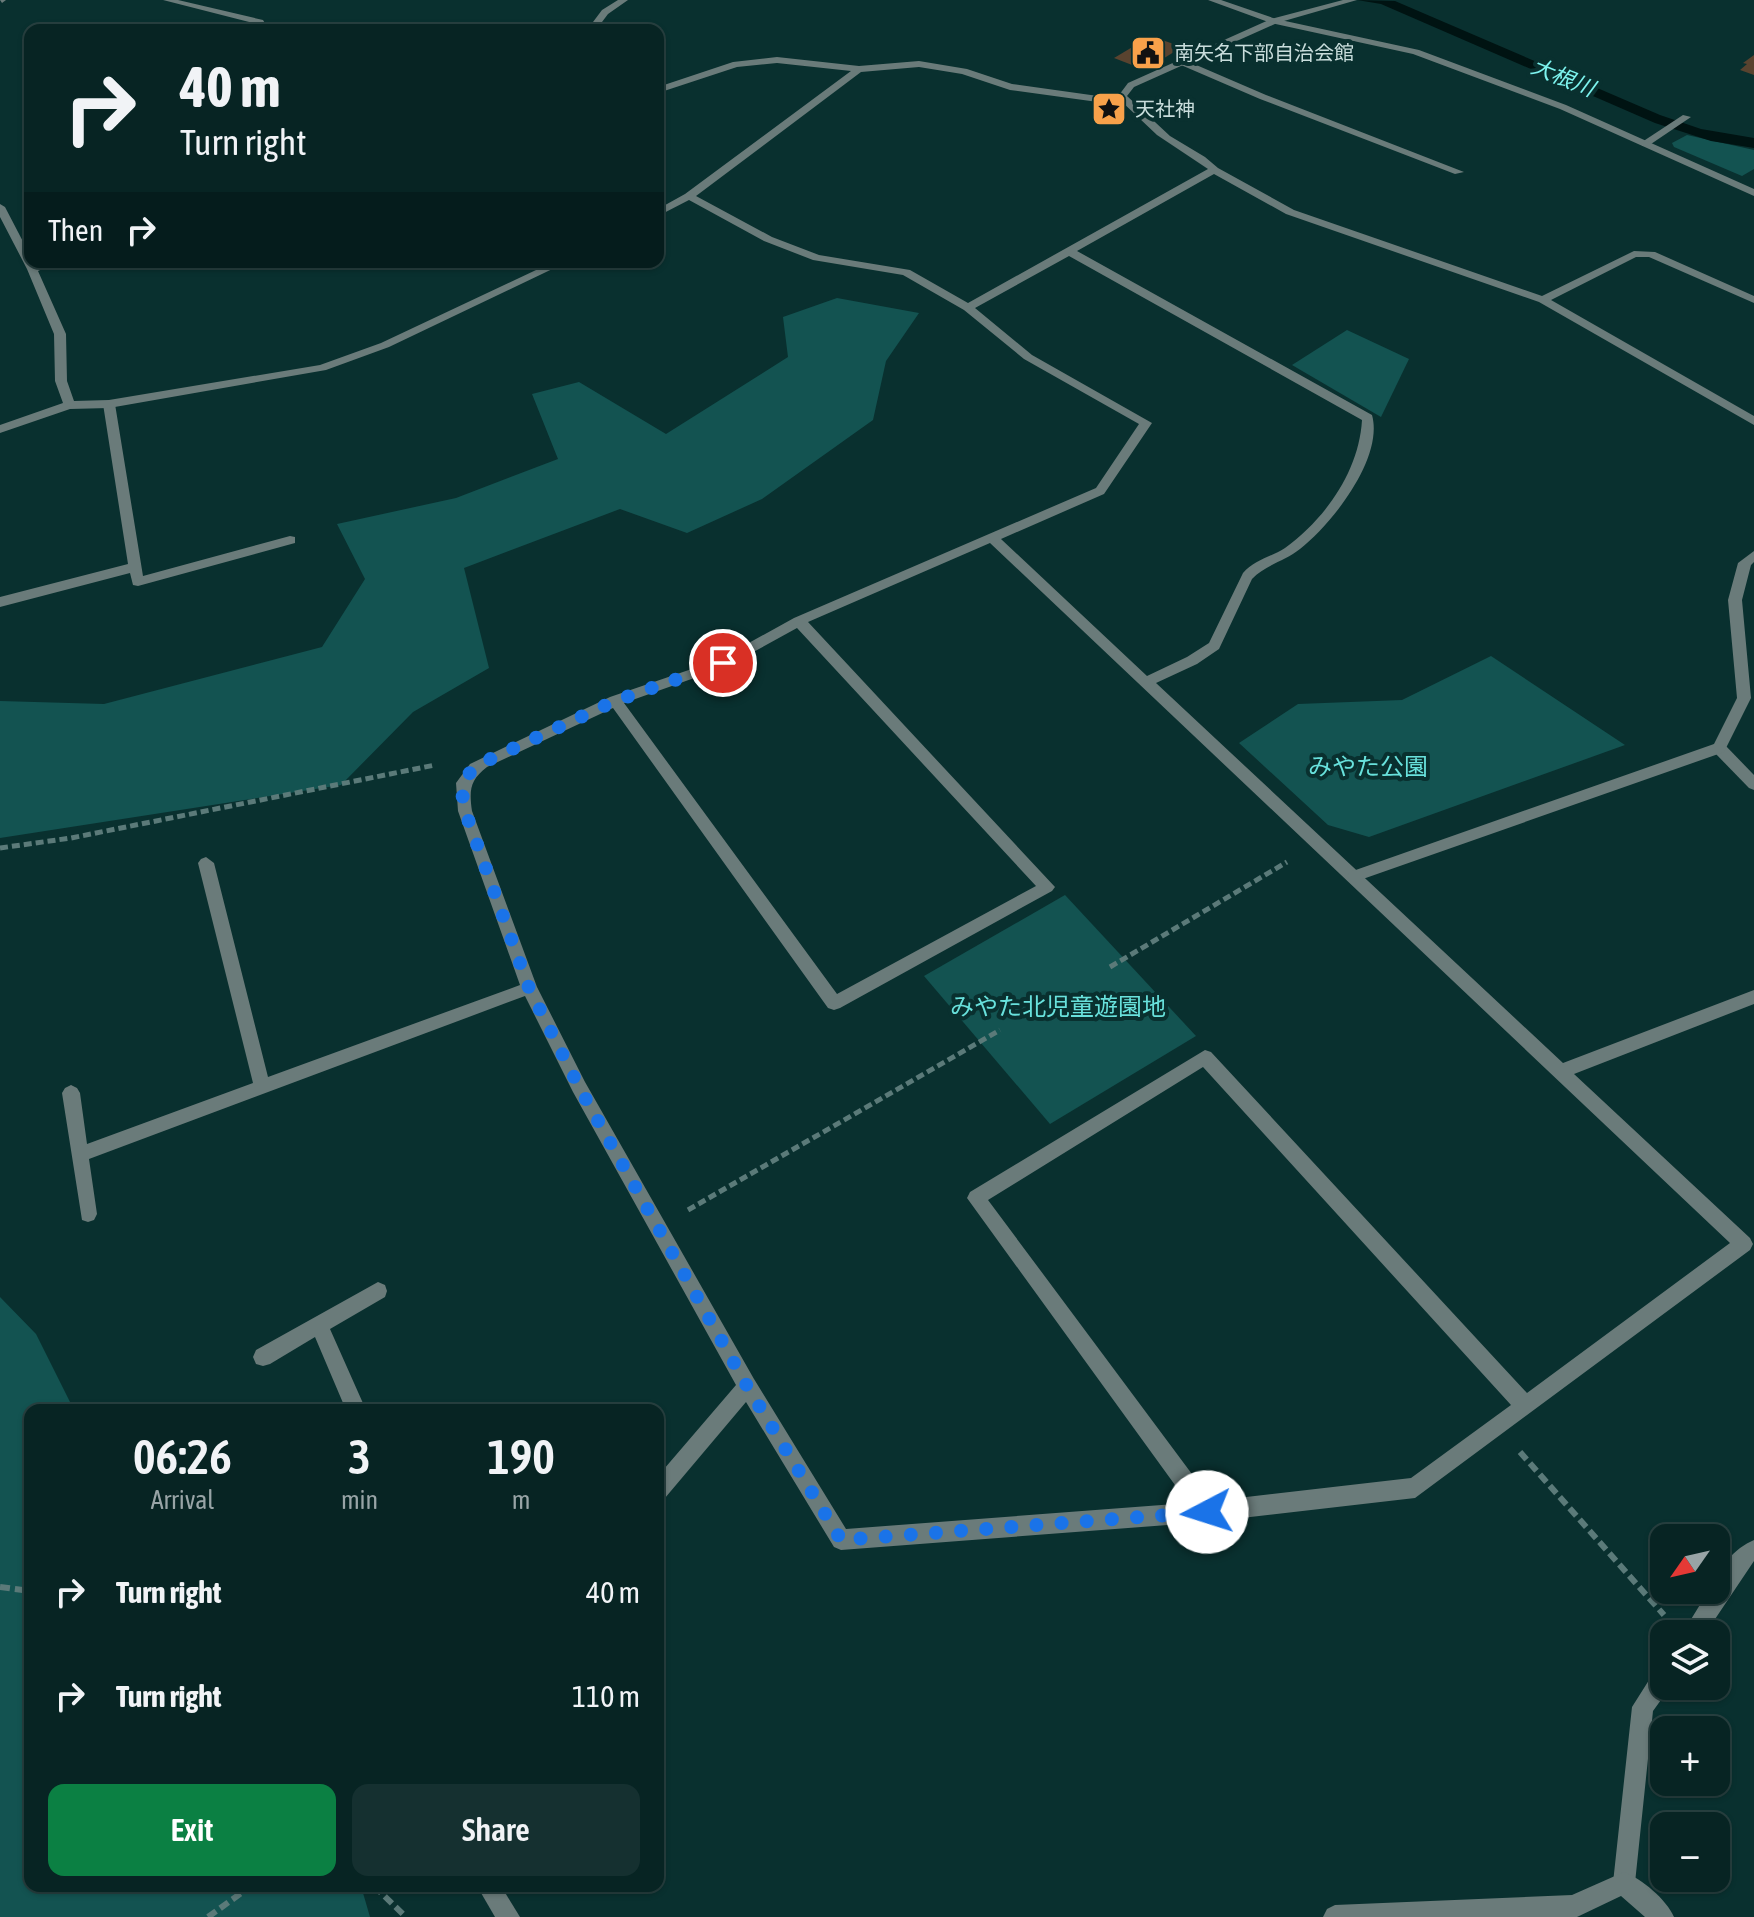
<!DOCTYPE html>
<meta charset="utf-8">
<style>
body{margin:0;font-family:"Asap Condensed","Noto Sans JP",sans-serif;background:#153030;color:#f1f3f6;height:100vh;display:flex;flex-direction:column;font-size:30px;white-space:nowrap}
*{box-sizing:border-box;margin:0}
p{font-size:26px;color:#98a4a6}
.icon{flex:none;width:44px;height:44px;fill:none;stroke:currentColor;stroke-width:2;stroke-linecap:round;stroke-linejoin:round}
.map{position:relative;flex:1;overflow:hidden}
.sheet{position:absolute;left:24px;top:1404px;width:640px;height:488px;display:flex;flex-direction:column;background:#072423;border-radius:16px;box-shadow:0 2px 6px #0004,0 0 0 2px #284141}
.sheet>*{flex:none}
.hud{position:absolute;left:24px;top:24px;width:640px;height:244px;border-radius:16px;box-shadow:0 2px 6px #0004,0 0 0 2px #284141;background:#072423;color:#f1f3f6;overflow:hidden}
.needle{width:52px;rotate:236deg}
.tools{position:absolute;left:1650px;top:1524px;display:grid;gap:16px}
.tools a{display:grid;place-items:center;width:80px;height:80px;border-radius:16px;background:#072423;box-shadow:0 2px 6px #0004,0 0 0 2px #284141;font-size:40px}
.pin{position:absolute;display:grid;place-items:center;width:68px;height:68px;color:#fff;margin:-34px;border:4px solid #fff;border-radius:50%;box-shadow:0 2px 8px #0007}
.me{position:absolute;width:88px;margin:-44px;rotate:265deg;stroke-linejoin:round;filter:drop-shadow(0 0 6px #0008)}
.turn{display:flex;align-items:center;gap:28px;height:168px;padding:0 24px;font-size:36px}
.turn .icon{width:104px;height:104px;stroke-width:2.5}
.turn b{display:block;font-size:56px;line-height:68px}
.then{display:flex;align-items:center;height:76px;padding:0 24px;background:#0003;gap:16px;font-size:30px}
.eta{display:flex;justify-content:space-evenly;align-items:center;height:136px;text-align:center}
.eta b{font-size:48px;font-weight:600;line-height:56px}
.button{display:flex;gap:16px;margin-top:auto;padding:16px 24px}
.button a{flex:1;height:92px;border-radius:16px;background:#0b8043;color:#fff;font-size:32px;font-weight:600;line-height:92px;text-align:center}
.button a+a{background:#153030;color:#f1f3f6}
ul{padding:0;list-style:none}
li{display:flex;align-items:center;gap:24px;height:104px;padding:0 24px}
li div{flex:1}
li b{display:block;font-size:30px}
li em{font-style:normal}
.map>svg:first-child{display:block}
.green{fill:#135351}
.water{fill:#001312}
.building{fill:#59432f}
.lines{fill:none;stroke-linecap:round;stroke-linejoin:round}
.path-far1{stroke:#5b7a79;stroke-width:5;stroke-dasharray:8 4;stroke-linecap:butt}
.path{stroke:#5b7a79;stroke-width:6;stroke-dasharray:10 5;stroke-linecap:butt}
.service{fill:#6a7b7a;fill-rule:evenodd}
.minor{fill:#6a7b7a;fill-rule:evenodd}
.tertiary{fill:#6a7b7a;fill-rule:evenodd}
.route{stroke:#1a73e8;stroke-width:14;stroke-dasharray:0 25.2}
.labels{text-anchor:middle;stroke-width:8;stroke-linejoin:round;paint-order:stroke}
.far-poi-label{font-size:20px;fill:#c9dddc;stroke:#09302f;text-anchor:start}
.far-water-label{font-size:22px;font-style:italic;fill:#7df4ef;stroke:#09302f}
.park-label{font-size:24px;fill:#68e1dc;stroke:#09302f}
</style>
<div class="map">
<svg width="1754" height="1917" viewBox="0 0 1754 1917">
<rect width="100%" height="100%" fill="#09302f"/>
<!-- green -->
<g class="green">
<polygon points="1687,135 1754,150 1754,169 1742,176 1674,147 1672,143"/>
<polygon points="837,298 919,313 886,361 873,420 762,499 687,533 620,509 464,568 489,668 413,712 341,785 0,838 0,701 104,704 322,647 365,579 337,524 456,498 558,459 532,394 579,382 666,434 788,357 783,317"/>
<polygon points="1347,330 1409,359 1381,417 1292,365"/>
<polygon points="1491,656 1625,745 1369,837 1328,825 1239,743 1298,704 1402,700"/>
<polygon points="1065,895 1196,1036 1050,1124 924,976"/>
<polygon points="0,1297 36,1334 74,1410 30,1410 30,1886 361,1886 370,1917 0,1917"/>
</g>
<!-- water -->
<polygon class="water" points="1357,0 1395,1 1660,115 1701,129 1754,138 1754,148 1711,141 1655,123 1381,4"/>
<!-- building -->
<g class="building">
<polygon points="1151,36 1182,47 1145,70 1114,58"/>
<polygon points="1754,55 1754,75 1740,70 1747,64 1743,63"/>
</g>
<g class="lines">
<!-- path-far1 -->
<g class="path-far1">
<polyline points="0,848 71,838 435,765"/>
<polyline points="1110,967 1287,862"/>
<polyline points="688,1210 1000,1030"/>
</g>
<!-- path -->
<g class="path">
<polyline points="1520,1452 1664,1615"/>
<polyline points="0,1587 30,1591"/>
<polyline points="374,1886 406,1917"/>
<polyline points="208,1917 251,1886"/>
</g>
<!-- service -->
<g class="service">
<polygon points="0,0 6,0 2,3"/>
<polygon points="163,0 178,0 263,20 269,30 261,30 257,24"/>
<polygon points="1181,61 1187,61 1266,95 1464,172 1455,174 1260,99 1181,65"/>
<polygon points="109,400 115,404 143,576 290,536 295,537 295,543 138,586 133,585 130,573 0,607 0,597 128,564 103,404"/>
<path d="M1754 1540V1561L1705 1634H1682L1709 1590H1716C1716 1568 1735 1548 1754 1540Z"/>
<polygon points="1664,1666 1664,1686 1671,1686 1653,1711 1635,1883 1632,1891 1624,1894 1616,1891 1613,1883 1632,1707 1656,1669"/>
</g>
<!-- minor -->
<g class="minor">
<polygon points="618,0 628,0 608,14 596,30 587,30 602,10"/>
<path d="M1343 0H1357L1277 23 1134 87 1127 96 1170 136 1205 157 1218 168 1294 210 1542 296 1634 251 1655 252 1754 296V303L1649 257H1636L1551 300 1754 416V425L1539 302 1286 214 1214 174 1077 251 1372 415C1384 458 1332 524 1300 549 1285 561 1265 565 1252 579L1219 649 1197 664 1156 683 1563 1063 1754 990V1004L1574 1074 1750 1238 1753 1244 1750 1250 1415 1498 1207 1522 841 1550 834 1547 746 1402 665 1498 658 1501V1476L736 1385 573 1092 525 996 89 1159 97 1214 94 1220 88 1222 82 1220 62 1093 65 1088 71 1085 77 1088 80 1093 87 1144 253 1083 198 863 201 859 206 857 214 863 268 1077 520 985 458 811 456 783 470 764 610 697 718 660 794 618 1096 488 1139 424 1024 359 964 310 903 275 813 260 764 241 689 200 658 216V209L685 194 851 71 777 63 737 67 658 93V87L733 62 777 57 859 66 919 61 967 69 1012 84 1105 97 1119 95 1128 83 1271 19ZM919 67 962 74 1010 90 1105 103 1120 100 1157 135 1208 169 968 303 910 270 819 255 772 237 696 196 861 72ZM1069 256 1362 420C1359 471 1326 518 1285 548 1271 557 1254 560 1243 573L1209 643 1187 657 1147 676 1001 539 1104 494 1152 423 1032 355 975 308ZM990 543 1730 1243 1527 1393 1211 1052 1205 1050 970 1192 967 1198 1188 1503 846 1529 754 1379 585 1082 537 987 472 811C469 790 470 780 487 767L613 708 828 1008 834 1010 840 1008 1052 891 1055 887 808 622ZM797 628 1036 886 837 994 624 703 728 666ZM1203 1067 1511 1405 1411 1478 1212 1501 988 1200Z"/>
<polygon points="1683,115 1691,117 1648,146 1642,146 1642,142"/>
<polygon points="0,204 5,207 30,255 30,262 35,264 57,262 38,271 66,334 67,381 74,401 109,400 320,365 381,343 553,262 567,262 389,347 326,370 109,408 70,409 0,433 0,425 63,403 55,381 54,334 27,269 0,217"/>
<polygon points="1719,743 1724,744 1754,775 1754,790 1749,788 1714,752 1712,748 1714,744"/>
<polygon points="378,1282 385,1285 387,1291 385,1297 330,1329 366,1410 346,1410 315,1337 270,1364 263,1366 256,1364 253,1357 256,1350"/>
<path d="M1624 1872C1641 1878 1667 1900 1674 1917H1645L1621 1896 1577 1917H1323L1327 1909 1335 1905 1572 1895Z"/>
<polygon points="477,1886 501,1886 520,1917 495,1917"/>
</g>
<!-- tertiary -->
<g class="tertiary">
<polygon points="1208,0 1221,0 1276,19 1419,50 1566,105 1754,189 1754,196 1560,109 1413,54 1271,23"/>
<polygon points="1754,551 1754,562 1751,565 1742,600 1751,698 1724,752 1360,880 1350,880 1347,876 1350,872 1714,744 1737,698 1728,600 1738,563"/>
</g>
</g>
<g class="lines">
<!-- route -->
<path class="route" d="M723 663 615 701 482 763C461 777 460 787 465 811L529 988 579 1087 747 1386 841 1540 1207 1512"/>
</g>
<!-- icons -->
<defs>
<g id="civic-square" transform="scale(1.8)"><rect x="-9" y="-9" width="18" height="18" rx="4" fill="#f8a14a" stroke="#09302f"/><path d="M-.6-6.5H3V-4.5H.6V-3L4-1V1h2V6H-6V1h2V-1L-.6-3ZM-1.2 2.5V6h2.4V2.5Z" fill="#111"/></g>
<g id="sight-square" transform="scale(1.8)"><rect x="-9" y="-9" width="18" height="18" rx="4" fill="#f8a14a" stroke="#09302f"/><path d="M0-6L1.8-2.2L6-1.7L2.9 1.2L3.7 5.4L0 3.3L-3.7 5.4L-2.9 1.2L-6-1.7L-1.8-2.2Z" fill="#111"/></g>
</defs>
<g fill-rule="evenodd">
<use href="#civic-square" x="1148" y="53"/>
<use href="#sight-square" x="1109" y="109"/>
</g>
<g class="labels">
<!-- far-poi labels -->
<g class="far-poi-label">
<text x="1174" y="60">南矢名下部自治会館</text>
<text x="1135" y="116">天社神</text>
</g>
<!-- far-water labels -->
<g class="far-water-label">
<text transform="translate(1563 77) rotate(22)" y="8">大根川</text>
</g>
<!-- park labels -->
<g class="park-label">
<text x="1368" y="775">みやた公園</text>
<text x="1058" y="1015">みやた北児童遊園地</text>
</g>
</g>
</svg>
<div class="tools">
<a><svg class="needle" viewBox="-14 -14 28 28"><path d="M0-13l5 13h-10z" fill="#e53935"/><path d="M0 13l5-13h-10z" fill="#98a4a6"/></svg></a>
<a><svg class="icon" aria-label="layers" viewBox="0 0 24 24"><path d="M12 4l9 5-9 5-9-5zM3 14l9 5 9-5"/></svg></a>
<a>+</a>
<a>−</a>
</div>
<div class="pin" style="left:723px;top:663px;background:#d93025"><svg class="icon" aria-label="arrive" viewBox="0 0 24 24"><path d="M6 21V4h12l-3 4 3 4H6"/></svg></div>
<svg class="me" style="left:1207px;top:1512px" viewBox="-20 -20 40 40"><circle r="19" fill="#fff"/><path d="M0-13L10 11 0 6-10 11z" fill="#1a73e8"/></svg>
<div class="hud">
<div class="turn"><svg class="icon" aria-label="right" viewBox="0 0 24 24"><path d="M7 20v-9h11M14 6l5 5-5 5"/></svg><div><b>40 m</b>Turn right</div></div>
<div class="then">Then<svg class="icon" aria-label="right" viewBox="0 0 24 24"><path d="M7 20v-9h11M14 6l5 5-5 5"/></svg></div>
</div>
<section class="sheet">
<div class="eta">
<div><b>06:26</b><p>Arrival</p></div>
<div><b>3</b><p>min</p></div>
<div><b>190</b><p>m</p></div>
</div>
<ul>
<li><svg class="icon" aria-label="right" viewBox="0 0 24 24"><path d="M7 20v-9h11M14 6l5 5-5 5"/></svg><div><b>Turn right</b></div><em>40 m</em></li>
<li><svg class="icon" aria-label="right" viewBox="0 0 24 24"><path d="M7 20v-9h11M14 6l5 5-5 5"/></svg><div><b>Turn right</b></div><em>110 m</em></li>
</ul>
<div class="button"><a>Exit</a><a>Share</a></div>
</section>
</div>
